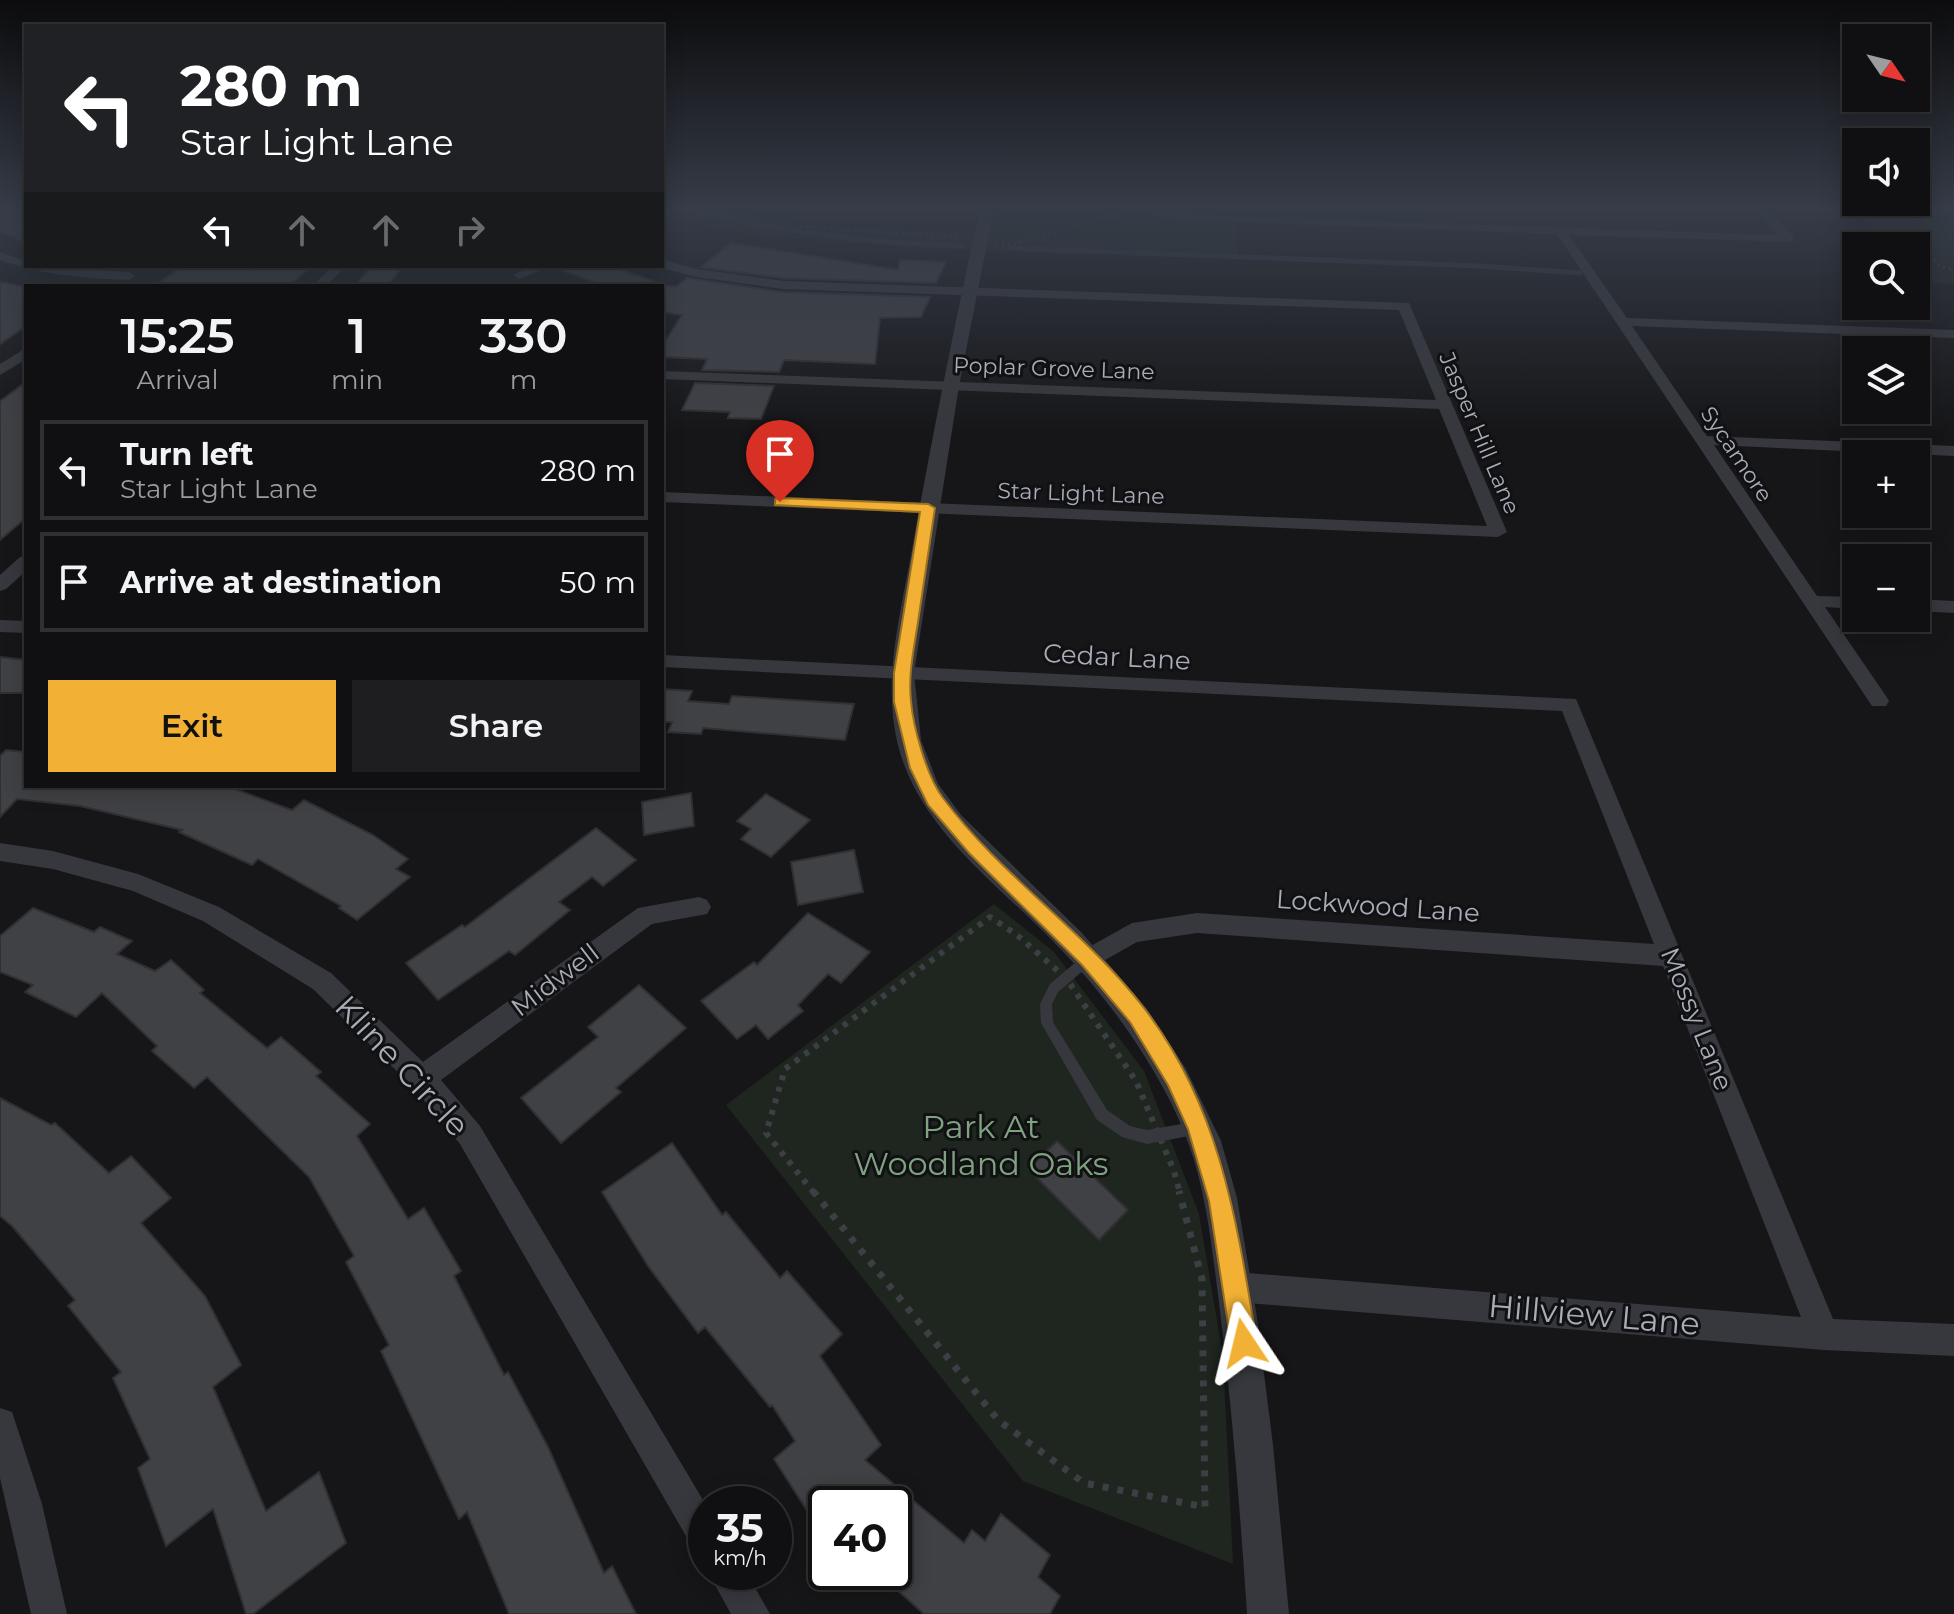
<!DOCTYPE html>
<meta charset="utf-8">
<style>
body{margin:0;font-family:Montserrat,sans-serif;background:#1e1e20;color:#f1f3f6;height:100vh;display:flex;flex-direction:column;font-size:30px;white-space:nowrap}
*{box-sizing:border-box;margin:0}
p{font-size:26px;color:#9c9d9f}
.icon{flex:none;width:44px;height:44px;fill:none;stroke:currentColor;stroke-width:2;stroke-linecap:round;stroke-linejoin:round}
.map{position:relative;flex:1;overflow:hidden}
.side{position:absolute;left:24px;top:284px;width:640px;height:504px;display:flex;flex-direction:column;background:#101012;border-radius:0px;box-shadow:0 4px 20px #0003,0 0 0 2px #303032}
.side>*{flex:none}
.banner{position:absolute;left:24px;top:24px;width:640px;height:244px;border-radius:0px;box-shadow:0 4px 20px #0003,0 0 0 2px #303032;background:#202124;color:#fff;overflow:hidden}
.needle{width:52px;rotate:125deg}
.controls{position:absolute;left:1842px;top:24px;display:grid;gap:16px}
.controls a{display:grid;place-items:center;width:88px;height:88px;border-radius:0px;background:#101012;box-shadow:0 4px 20px #0003,0 0 0 2px #303032;font-size:40px}
.speed{position:absolute;left:688px;top:1486px;display:flex;gap:16px;font-size:40px;font-weight:700;text-align:center}
.speed>*{display:grid;place-content:center;width:104px;height:104px;border-radius:50%;background:#101012;box-shadow:0 4px 20px #0003,0 0 0 2px #303032;line-height:1}
.speed small{font-size:20px;font-weight:400}
.speed .limit{border:4px solid #111;border-radius:12px;background:#fff;color:#111}
.pin{position:absolute;display:grid;place-items:center;width:68px;height:68px;color:#fff;margin:-82px -34px;border-radius:50% 50% 50% 0;rotate:-45deg;box-shadow:0 0 8px #0007}
.pin .icon{rotate:45deg}
.me{position:absolute;width:88px;margin:-44px;rotate:350deg;stroke-linejoin:round;filter:drop-shadow(0 0 6px #0008)}
.turn{display:flex;align-items:center;gap:28px;height:168px;padding:0 24px;font-size:36px}
.turn .icon{width:104px;height:104px;stroke-width:2.5}
.turn b{display:block;font-size:56px;line-height:68px}
.lanes{display:flex;align-items:center;height:76px;padding:0 24px;background:#0003;justify-content:center;gap:40px;direction:ltr}
.lanes .off{opacity:.35}
.eta{display:flex;justify-content:space-evenly;align-items:center;height:136px;text-align:center}
.eta b{font-size:48px;font-weight:600;line-height:56px}
.primary-button{display:flex;gap:16px;margin-top:auto;padding:16px 24px}
.primary-button a{flex:1;height:92px;border-radius:0px;background:#f2b134;color:#111;font-size:32px;font-weight:600;line-height:92px;text-align:center}
.primary-button a+a{background:#1e1e20;color:#f1f3f6}
ul{padding:0;list-style:none}
li{display:flex;align-items:center;gap:24px;height:100px;margin:0 16px 12px;padding:0 8px;border:4px solid #303032;border-radius:0px}
li div{flex:1}
li b{display:block;font-size:30px}
li em{font-style:normal}
.map>svg:first-child{display:block}
.green{fill:#1e261f}
.lines{fill:none;stroke-linecap:round;stroke-linejoin:round}
.stream{stroke:#2c353c;stroke-width:5}
.building{fill:#404145;stroke:#303034;stroke-width:2}
.path-far2{stroke:#3d3f44;stroke-width:3;stroke-dasharray:2 4;stroke-linecap:butt}
.path-far1{stroke:#3d3f44;stroke-width:6;stroke-dasharray:5 7;stroke-linecap:butt}
.path{stroke:#3d3f44;stroke-width:7;stroke-dasharray:6 9;stroke-linecap:butt}
.service{fill:#37383d;fill-rule:evenodd}
.minor{fill:#37383d;fill-rule:evenodd}
.tertiary{fill:#37383d;fill-rule:evenodd}
.route{fill:#f2b134;stroke:#9d7322;stroke-width:2}
.labels{text-anchor:middle;stroke-width:6;stroke-linejoin:round;paint-order:stroke}
.far-street-label{font-size:22px;fill:#a8adb8;stroke:#111113}
.street-label{font-size:26px;fill:#a8adb8;stroke:#111113}
.near-street-label{font-size:32px;fill:#a8adb8;stroke:#111113}
.near-park-label{font-size:32px;fill:#7fa381;stroke:#111113}
</style>
<div class="map">
<svg width="1954" height="1614" viewBox="0 0 1954 1614">
<rect width="100%" height="100%" fill="#161618"/>
<!-- green -->
<g class="green">
<polygon points="677,208 731,208 783,222 835,227 983,232 987,208 1137,208 1162,215 1235,218 1239,259 952,250 770,237 711,227"/>
<polygon points="1852,208 1954,208 1954,284 1935,283 1916,266 1916,246 1894,246"/>
<polygon points="994,904 1054,952 1144,1071 1199,1214 1223,1356 1233,1564 1023,1481 726,1105"/>
</g>
<g class="lines">
<!-- stream -->
<g class="stream">
<path d="M686 208C777 232 868 243 962 246"/>
<polyline points="1011,248 1480,266 1580,273"/>
</g>
</g>
<!-- building -->
<g class="building">
<polygon points="0,208 26,208 26,243 0,231"/>
<polygon points="731,243 898,270 900,260 946,262 936,283 783,278 701,267"/>
<polygon points="183,266 312,266 288,286 154,286"/>
<polygon points="372,266 403,266 387,286 355,286"/>
<polygon points="557,266 611,266 659,283 658,286 604,286 556,268"/>
<polygon points="687,278 783,292 930,297 921,317 880,318 875,364 784,360 779,372 702,370 707,359 662,357 662,346 682,315 662,312 662,285 676,287"/>
<polygon points="0,282 26,287 26,326 0,344"/>
<polygon points="26,382 26,518 0,540 0,401"/>
<polygon points="695,383 774,386 761,419 728,418 730,412 682,410"/>
<polygon points="0,657 26,660 26,693 0,693"/>
<polygon points="662,689 692,691 688,701 729,704 732,696 854,704 845,740 703,728 701,734 668,732 672,722 662,722"/>
<polygon points="6,750 26,752 26,786 227,786 292,810 304,800 373,835 408,859 396,869 410,877 357,920 339,908 341,906 258,859 252,865 179,832 182,830 80,806 17,799 0,817 0,756"/>
<polygon points="691,793 694,826 644,835 642,802"/>
<polygon points="766,794 810,820 771,857 741,839 751,829 737,821"/>
<polygon points="596,828 636,860 603,886 592,877 559,902 570,910 515,955 509,951 438,1000 406,963 462,925 465,927"/>
<polygon points="854,850 863,892 798,905 791,862"/>
<polygon points="33,908 94,932 100,927 132,941 117,954 155,971 171,960 204,990 200,993 267,1048 281,1037 321,1072 316,1076 370,1124 357,1136 408,1219 424,1208 461,1271 454,1276 504,1375 508,1372 548,1447 604,1573 612,1566 636,1614 509,1614 467,1512 459,1519 381,1351 389,1345 346,1262 354,1256 309,1177 207,1077 194,1088 152,1051 157,1046 102,993 76,1017 25,992 33,985 0,972 0,936"/>
<polygon points="808,913 870,952 841,983 828,974 798,1005 803,1011 768,1039 756,1025 737,1039 701,1001 754,962 757,965"/>
<polygon points="639,985 686,1028 616,1088 621,1092 561,1143 521,1098 598,1037 588,1027"/>
<polygon points="0,1098 51,1125 55,1123 109,1173 131,1156 171,1198 141,1223 205,1296 241,1365 213,1387 266,1511 319,1472 346,1543 253,1614 246,1614 213,1509 166,1546 138,1468 150,1459 113,1378 121,1372 68,1306 75,1300 12,1226 0,1216"/>
<polygon points="1057,1141 1128,1210 1099,1240 1028,1169"/>
<polygon points="672,1143 722,1215 726,1212 780,1278 787,1271 842,1334 820,1356 881,1445 865,1460 964,1543 972,1530 985,1541 1001,1514 1050,1555 1038,1577 1060,1596 1050,1614 924,1614 877,1572 894,1572 894,1504 817,1504 808,1512 774,1459 795,1441 772,1405 770,1407 705,1327 698,1333 648,1266 602,1192"/>
</g>
<g class="lines">
<!-- path-far2 -->
<g class="path-far2">
<path d="M718 208C797 235 879 229 961 238"/>
<polyline points="1875,208 1941,266 1954,270"/>
<polyline points="996,246 1007,246 1121,213"/>
</g>
<!-- path-far1 -->
<polyline class="path-far1" points="814,1193 766,1133 785,1069 990,917 1017,935 1066,978 1136,1081 1174,1171 1180,1193"/>
<!-- path -->
<polyline class="path" points="813,1191 998,1420 1084,1483 1205,1507 1202,1279 1179,1191"/>
<!-- service -->
<polygon class="service" points="1087,955 1091,956 1093,960 1091,964 1058,992 1052,1004 1053,1022 1107,1110 1130,1126 1147,1130 1199,1121 1204,1123 1206,1128 1204,1133 1147,1144 1122,1137 1097,1120 1041,1023 1040,1004 1050,984 1083,956"/>
<!-- minor -->
<g class="minor">
<polygon points="1131,208 1155,208 1180,214 1778,235 1753,208 1766,208 1793,236 1793,242 1569,235 1627,318 1954,330 1954,338 1632,326 1707,436 1954,446 1954,456 1714,445 1817,596 1856,597 1856,609 1825,607 1886,696 1889,701 1886,706 1872,706 1557,234 1180,220"/>
<path d="M0 252 26 261V266L129 272 135 276 129 280C84 278 42 275 0 260Z"/>
<polygon points="662,260 697,269 783,281 1409,303 1507,532 1498,537 662,502 662,492 1487,526 1439,409 662,379 662,371 1436,400 1399,310 783,289 697,277 658,267 662,266"/>
<polygon points="333,266 346,266 326,286 312,286"/>
<polygon points="533,266 551,266 519,279 513,275"/>
<polygon points="26,348 26,359 0,375 0,364"/>
<polygon points="26,556 26,571 6,589 0,591 0,575 20,557"/>
<polygon points="1916,599 1954,601 1954,613 1916,611"/>
<polygon points="0,620 26,621 26,633 0,632"/>
<polygon points="662,655 1576,699 1833,1319 1954,1324 1954,1356 1824,1350 1235,1302 1224,1298 1220,1287 1224,1276 1235,1272 1801,1317 1663,966 1197,933 1137,942 1089,969 1080,966 1077,959 1080,952 1132,923 1197,913 1654,944 1562,711 662,667"/>
<polygon points="0,843 53,851 138,874 219,907 331,973 423,1062 638,908 699,897 707,900 711,907 707,914 652,924 441,1080 480,1126 706,1505 706,1555 694,1550 460,1144 413,1087 313,989 203,921 133,891 53,869 0,861"/>
<polygon points="0,1408 12,1412 16,1424 42,1504 67,1614 31,1614 0,1478"/>
<polygon points="708,1572 746,1572 770,1614 731,1614"/>
</g>
<!-- tertiary -->
<path class="tertiary" d="M980 208H994L959 386 914 673 921 740 938 784 961 815 1082 933 1147 1009 1186 1069 1221 1141 1237 1198 1257 1318 1273 1445 1289 1614H1247C1240 1510 1232 1406 1219 1302 1212 1250 1207 1195 1189 1145 1175 1105 1152 1066 1128 1031 1103 995 1074 962 1044 932 987 876 916 823 897 741 882 674 903 605 914 538 934 427 956 318 980 208Z"/>
</g>
<!-- sky -->
<linearGradient id="sky" x2="0" y2="1"><stop stop-color="#0c0c0d"/><stop offset="0.48" stop-color="#363c48"/><stop offset="1" stop-color="#363c48" stop-opacity="0"/></linearGradient>
<rect width="1954" height="434" fill="url(#sky)"/>
<!-- route -->
<path class="route" d="M780 498 928 504 935 508C929 546 924 584 918 622 914 648 908 675 911 701 913 727 927 777 943 798 1001 876 1085 931 1144 1008 1221 1108 1237 1223 1257 1343L1254 1352 1244 1356 1235 1352 1231 1343 1209 1201 1188 1129 1168 1085 1130 1022 1082 965 969 853 928 805 910 768 894 702V673L920 512 775 505V499Z"/>
<g class="labels">
<!-- far-street labels -->
<g class="far-street-label">
<text transform="translate(1054 368) rotate(2)" y="8">Poplar Grove Lane</text>
<text transform="translate(1480 433) rotate(67)" y="8">Jasper Hill Lane</text>
<text transform="translate(1737 454) rotate(56)" y="8">Sycamore</text>
<text transform="translate(1081 493) rotate(2)" y="8">Star Light Lane</text>
</g>
<!-- street labels -->
<g class="street-label">
<text transform="translate(1117 657) rotate(3)" y="9">Cedar Lane</text>
<text transform="translate(1378 906) rotate(4)" y="9">Lockwood Lane</text>
<text transform="translate(555 980) rotate(-37)" y="9">Midwell</text>
<text transform="translate(1697 1019) rotate(68)" y="9">Mossy Lane</text>
</g>
<!-- near-street labels -->
<g class="near-street-label">
<text transform="translate(402 1066) rotate(47)" y="11">Kline Circle</text>
<text transform="translate(1594 1315) rotate(5)" y="11">Hillview Lane</text>
</g>
<!-- near-park labels -->
<g class="near-park-label">
<text x="981" y="1138">Park At<tspan x="981" dy="37">Woodland Oaks</tspan></text>
</g>
</g>
</svg>
<div class="controls">
<a><svg class="needle" viewBox="-14 -14 28 28"><path d="M0-13l5 13h-10z" fill="#e53935"/><path d="M0 13l5-13h-10z" fill="#9c9d9f"/></svg></a>
<a><svg class="icon" aria-label="sound" viewBox="0 0 24 24"><path d="M4 9h4l5-4v14l-5-4H4zM17 9q2 3 0 6"/></svg></a>
<a><svg class="icon" aria-label="search" viewBox="0 0 24 24"><circle cx="10" cy="10" r="6"/><path d="M15 15l6 6"/></svg></a>
<a><svg class="icon" aria-label="layers" viewBox="0 0 24 24"><path d="M12 4l9 5-9 5-9-5zM3 14l9 5 9-5"/></svg></a>
<a>+</a>
<a>−</a>
</div>
<div class="speed"><div>35<small>km/h</small></div><div class="limit">40</div></div>
<div class="pin" style="left:780px;top:502px;background:#d93025"><svg class="icon" aria-label="arrive" viewBox="0 0 24 24"><path d="M6 21V4h12l-3 4 3 4H6"/></svg></div>
<svg class="me" style="left:1244px;top:1343px" viewBox="-20 -20 40 40"><path d="M0-17L14 15 0 8-14 15z" fill="#f2b134" stroke="#fff" stroke-width="4"/></svg>
<div class="banner">
<div class="turn"><svg class="icon" aria-label="left" viewBox="0 0 24 24"><path d="M17 20v-9H6M10 6l-5 5 5 5"/></svg><div><b>280 m</b>Star Light Lane</div></div>
<div class="lanes"><svg class="icon" aria-label="left" viewBox="0 0 24 24"><path d="M17 20v-9H6M10 6l-5 5 5 5"/></svg><svg class="icon off" aria-label="ahead" viewBox="0 0 24 24"><path d="M12 20V5M6 11l6-6 6 6"/></svg><svg class="icon off" aria-label="ahead" viewBox="0 0 24 24"><path d="M12 20V5M6 11l6-6 6 6"/></svg><svg class="icon off" aria-label="right" viewBox="0 0 24 24"><path d="M7 20v-9h11M14 6l5 5-5 5"/></svg></div>
</div>
<section class="side">
<div class="eta">
<div><b>15:25</b><p>Arrival</p></div>
<div><b>1</b><p>min</p></div>
<div><b>330</b><p>m</p></div>
</div>
<ul>
<li><svg class="icon" aria-label="left" viewBox="0 0 24 24"><path d="M17 20v-9H6M10 6l-5 5 5 5"/></svg><div><b>Turn left</b><p>Star Light Lane</p></div><em>280 m</em></li>
<li><svg class="icon" aria-label="arrive" viewBox="0 0 24 24"><path d="M6 21V4h12l-3 4 3 4H6"/></svg><div><b>Arrive at destination</b></div><em>50 m</em></li>
</ul>
<div class="primary-button"><a>Exit</a><a>Share</a></div>
</section>
</div>
